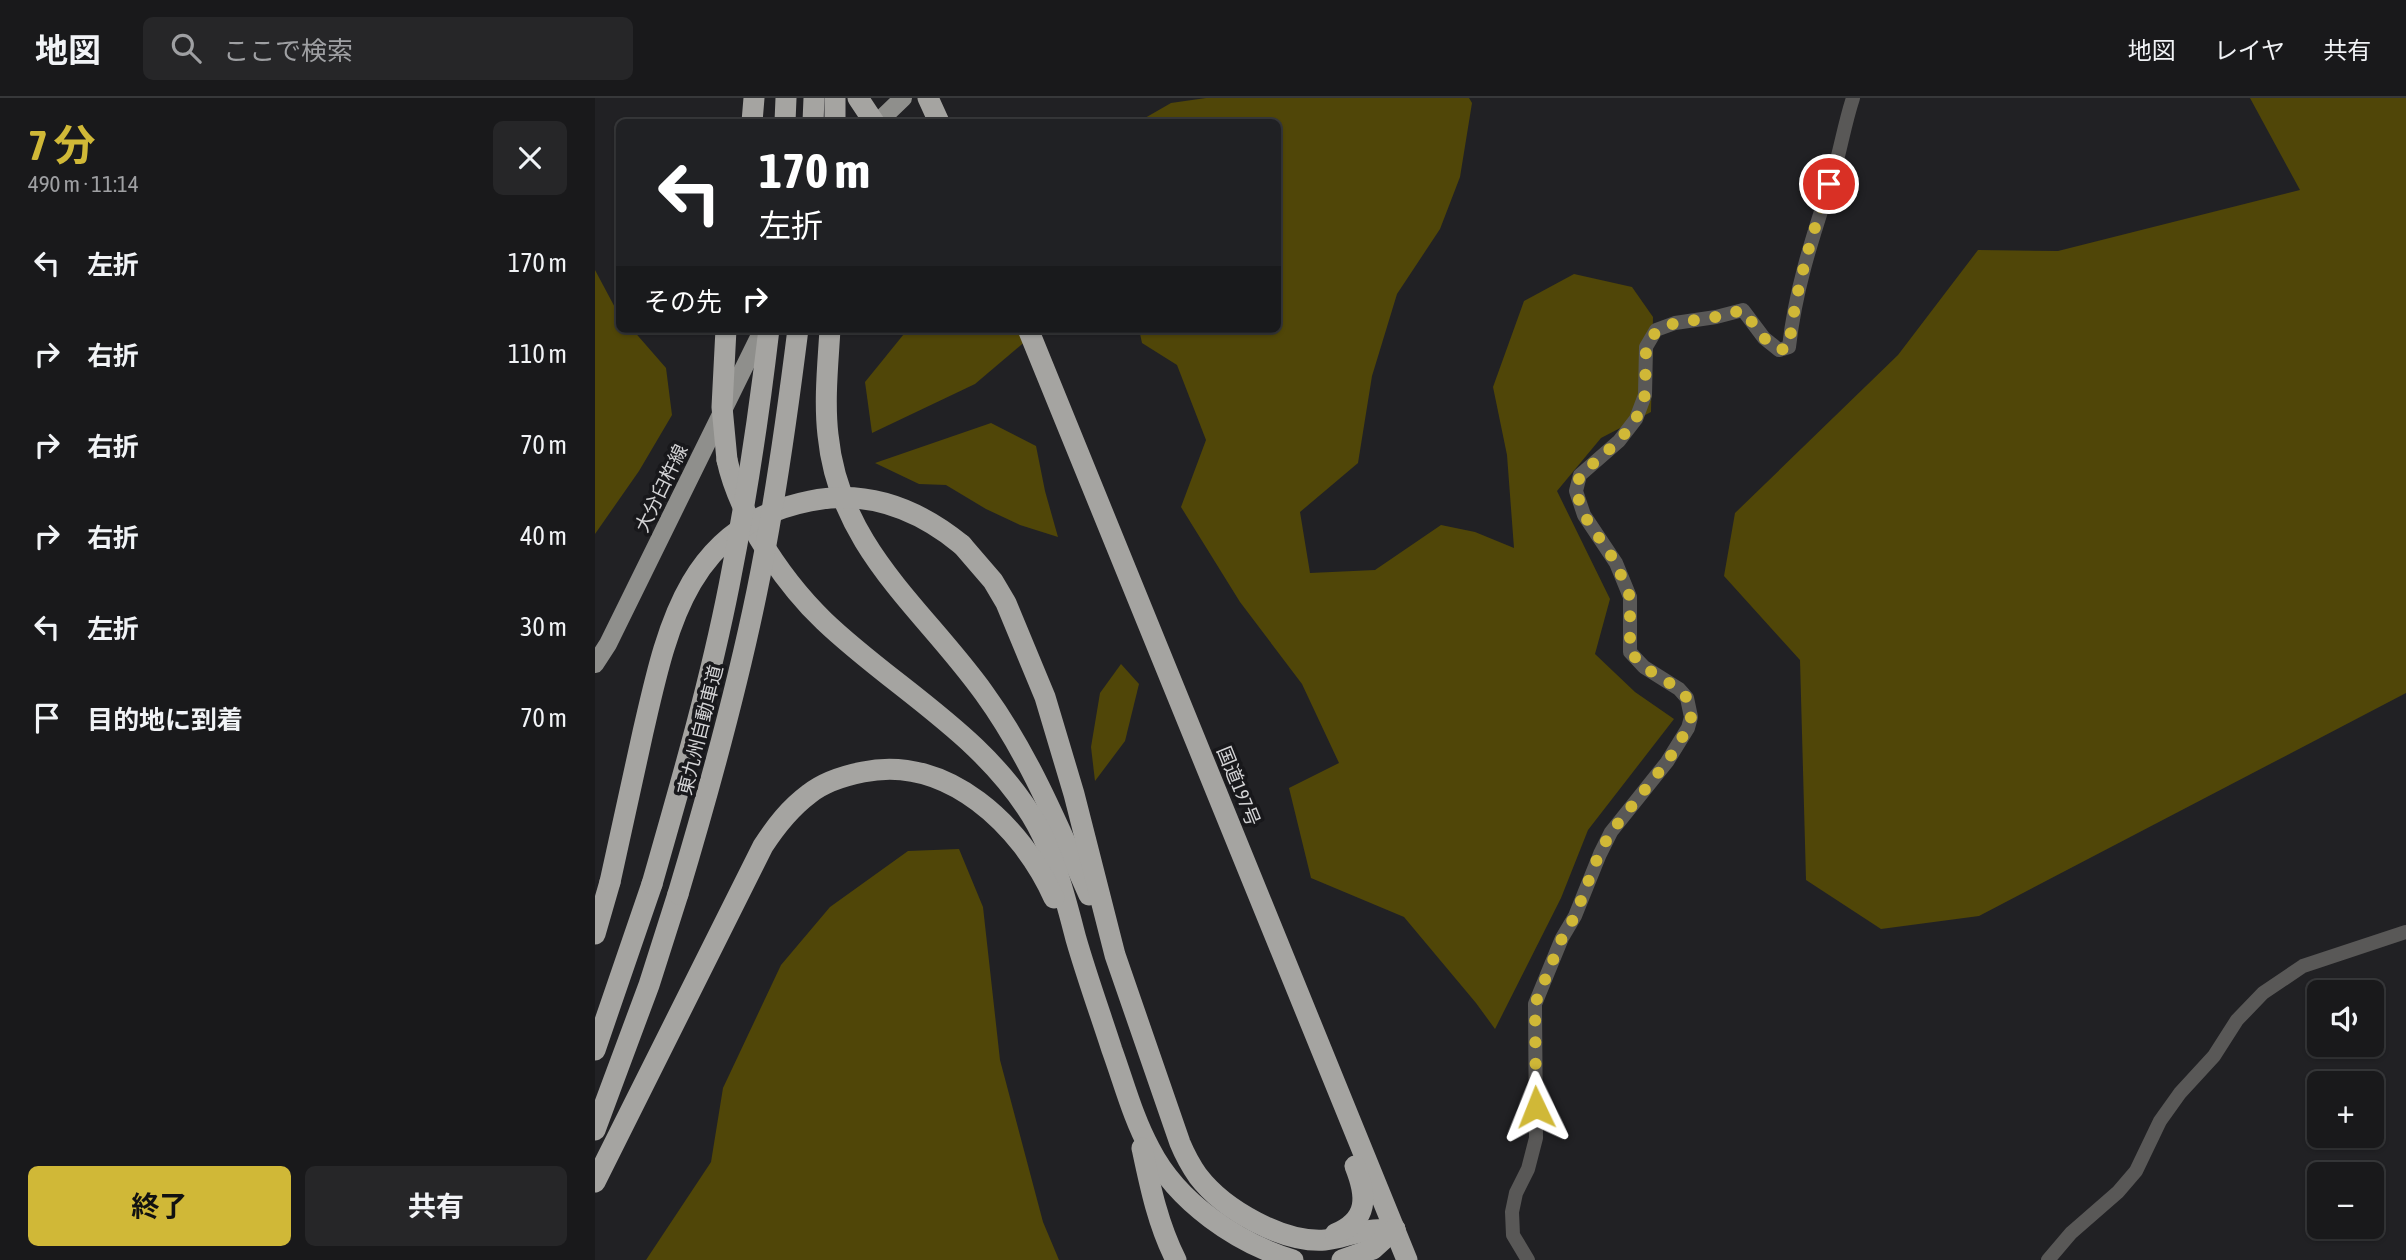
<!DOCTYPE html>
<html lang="ja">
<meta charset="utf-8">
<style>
body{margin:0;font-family:"Asap Condensed","Noto Sans JP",sans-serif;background:#262628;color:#f1f3f6;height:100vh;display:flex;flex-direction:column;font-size:26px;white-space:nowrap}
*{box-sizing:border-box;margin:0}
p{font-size:23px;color:#9fa0a3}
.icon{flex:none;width:38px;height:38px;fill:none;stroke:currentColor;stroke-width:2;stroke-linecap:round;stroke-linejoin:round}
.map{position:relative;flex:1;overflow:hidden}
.sheet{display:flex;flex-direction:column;background:#19191b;width:595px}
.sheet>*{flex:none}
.hud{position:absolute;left:21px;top:21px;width:665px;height:214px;border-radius:10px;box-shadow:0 2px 5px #0004,0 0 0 2px #37383a;background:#202124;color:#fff;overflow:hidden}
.controls{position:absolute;left:1712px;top:882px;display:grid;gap:14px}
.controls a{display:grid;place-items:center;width:77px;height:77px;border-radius:10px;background:#19191b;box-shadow:0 2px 5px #0004,0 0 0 2px #37383a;font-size:35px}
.pin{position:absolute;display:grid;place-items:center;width:60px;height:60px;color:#fff;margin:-30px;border:4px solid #fff;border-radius:50%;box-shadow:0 2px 7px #0007}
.me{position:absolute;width:77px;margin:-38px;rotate:358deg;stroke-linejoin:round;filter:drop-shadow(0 0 5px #0008)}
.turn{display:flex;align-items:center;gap:24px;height:147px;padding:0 28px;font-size:32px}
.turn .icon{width:91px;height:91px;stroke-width:2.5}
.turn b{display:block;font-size:49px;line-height:60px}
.then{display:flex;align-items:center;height:66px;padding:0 28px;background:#0003;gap:14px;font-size:26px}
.round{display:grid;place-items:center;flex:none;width:74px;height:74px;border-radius:10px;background:#262628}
.summary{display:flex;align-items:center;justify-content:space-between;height:119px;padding:0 28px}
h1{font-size:42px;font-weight:700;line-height:52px;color:#d0b837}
.cta{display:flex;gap:14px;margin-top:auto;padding:14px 28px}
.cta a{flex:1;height:80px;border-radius:10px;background:#d0b837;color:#111;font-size:28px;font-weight:700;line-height:80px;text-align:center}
.cta a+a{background:#262628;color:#f1f3f6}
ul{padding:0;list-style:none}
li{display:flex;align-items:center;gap:21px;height:91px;padding:0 28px}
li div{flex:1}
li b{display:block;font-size:26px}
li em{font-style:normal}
header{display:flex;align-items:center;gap:42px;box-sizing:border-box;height:98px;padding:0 35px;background:#19191b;border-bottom:2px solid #37383a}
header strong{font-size:33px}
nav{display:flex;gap:38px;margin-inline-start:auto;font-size:24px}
.search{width:490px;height:63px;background:#262628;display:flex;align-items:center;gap:18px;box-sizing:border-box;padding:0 24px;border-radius:10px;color:#9fa0a3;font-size:26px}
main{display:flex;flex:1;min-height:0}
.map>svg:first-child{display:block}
.forest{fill:#504608}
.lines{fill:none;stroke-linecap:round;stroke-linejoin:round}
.street{stroke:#595857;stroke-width:14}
.primary{stroke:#8f8f8c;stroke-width:18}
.highway{stroke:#a5a4a1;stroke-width:21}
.highway-bridge{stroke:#a5a4a1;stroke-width:21}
.route{stroke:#d0b837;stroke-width:12;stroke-dasharray:0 21.6}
.labels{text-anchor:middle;stroke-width:7;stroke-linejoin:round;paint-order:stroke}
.street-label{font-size:19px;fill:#d3d3d5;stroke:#18181b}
</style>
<header>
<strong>地図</strong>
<div class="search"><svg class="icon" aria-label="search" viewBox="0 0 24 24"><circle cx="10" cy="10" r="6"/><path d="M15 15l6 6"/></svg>ここで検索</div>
<nav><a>地図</a><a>レイヤ</a><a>共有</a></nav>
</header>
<main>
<section class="sheet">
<div class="summary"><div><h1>7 分</h1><p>490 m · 11:14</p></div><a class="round"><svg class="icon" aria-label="close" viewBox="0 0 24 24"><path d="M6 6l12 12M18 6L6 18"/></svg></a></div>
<ul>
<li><svg class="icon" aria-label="left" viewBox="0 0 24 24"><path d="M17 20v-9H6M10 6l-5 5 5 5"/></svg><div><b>左折</b></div><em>170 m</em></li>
<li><svg class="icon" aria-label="right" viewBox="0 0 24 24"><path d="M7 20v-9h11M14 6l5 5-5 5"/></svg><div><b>右折</b></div><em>110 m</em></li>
<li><svg class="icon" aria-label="right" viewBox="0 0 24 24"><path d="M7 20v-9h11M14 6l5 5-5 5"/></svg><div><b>右折</b></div><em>70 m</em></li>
<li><svg class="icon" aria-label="right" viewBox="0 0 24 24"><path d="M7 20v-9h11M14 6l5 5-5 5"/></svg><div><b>右折</b></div><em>40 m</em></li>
<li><svg class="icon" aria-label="left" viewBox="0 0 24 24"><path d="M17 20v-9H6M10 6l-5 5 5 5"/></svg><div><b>左折</b></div><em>30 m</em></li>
<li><svg class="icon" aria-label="arrive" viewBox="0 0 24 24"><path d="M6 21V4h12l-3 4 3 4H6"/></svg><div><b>目的地に到着</b></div><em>70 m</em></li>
</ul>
<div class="cta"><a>終了</a><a>共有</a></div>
</section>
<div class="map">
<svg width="1811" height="1162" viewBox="0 0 1811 1162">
<rect width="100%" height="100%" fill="#212124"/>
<!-- forest -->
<g class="forest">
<polygon points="611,0 874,0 877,5 865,79 845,131 802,196 777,278 763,365 705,414 715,475 780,472 846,427 880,434 919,450 912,357 898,289 929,203 979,176 1037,189 1058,219 1056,314 1006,340 962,393 1015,501 1000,556 1040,594 1079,621 993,732 966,800 900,931 881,905 809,819 716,780 694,690 744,665 707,586 645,504 586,409 611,342 582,267 547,245 544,231 682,231 682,24 543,24 576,5"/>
<polygon points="1655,0 1811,0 1811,595 1384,818 1286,831 1211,782 1205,562 1129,478 1140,415 1303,257 1383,152 1463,153 1705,92"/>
<polygon points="0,172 24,217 24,231 37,231 71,270 77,317 44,373 0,436"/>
<polygon points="313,231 445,231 380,286 277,335 270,284"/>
<polygon points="396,325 441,348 450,393 463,439 425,427 391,411 351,387 324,386 280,365"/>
<polygon points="526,566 544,586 530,643 500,683 496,649 505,595"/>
<polygon points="364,751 388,809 405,962 448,1124 464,1162 51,1162 116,1064 128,990 186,867 235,809 313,753"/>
</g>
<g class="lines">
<!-- street -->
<g class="street">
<path d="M933 1162 918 1137 917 1114 921 1095 933 1071 941 1040 940 906 967 840 980 818 1005 756 1016 734 1072 664 1093 630 1096 619 1092 600 1084 591 1049 569 1035 554V499L1021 465 989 417 981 393 985 377 1024 343 1041 321 1050 297 1051 249 1061 232 1080 225 1121 219 1148 212 1169 240 1184 252 1194 249C1201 186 1220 132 1239 73 1246 49 1250 24 1258 0"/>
<polyline points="1453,1162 1476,1135 1523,1094 1541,1073 1565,1023 1585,995 1619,958 1642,922 1668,895 1708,868 1811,834"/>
</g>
<!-- primary -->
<g class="primary">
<polyline points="283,24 308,0"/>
<polyline points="0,566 13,546 168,231"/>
</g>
<!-- highway -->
<g class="highway">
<polyline points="240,0 240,24"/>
<polyline points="263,0 279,24"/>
<polyline points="333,0 344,24"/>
<polyline points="157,24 159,0"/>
<polyline points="190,24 191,0"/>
<polyline points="218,24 219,0"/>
<path d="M235 231C233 266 229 302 233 337 244 450 328 510 389 595 434 657 463 728 494 797"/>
<polyline points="433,231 812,1162"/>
<path d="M132 362C138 390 150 415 164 440 182 470 203 498 229 523 300 591 392 638 442 727 461 762 471 803 481 841 492 879 505 915 517 952 529 985 538 1020 555 1051 582 1104 642 1145 698 1162"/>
<path d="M367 447 398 483 411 505 450 599 479 696 520 857 585 1045C590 1057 596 1068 603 1078 629 1112 688 1145 730 1142 745 1141 758 1134 773 1133 781 1131 791 1132 800 1131"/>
<polyline points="0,836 15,784"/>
<polyline points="0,952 57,786"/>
<polyline points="0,1032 54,887 83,796"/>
<path d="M547 1050C555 1088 563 1127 581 1162"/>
<path d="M0 1084 168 748C181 728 194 711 214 696 229 684 248 678 268 674 352 656 427 728 459 800"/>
<path d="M740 1136C774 1122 772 1098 760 1068"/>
<polyline points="747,1162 778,1151 800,1131"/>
</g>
<!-- highway-bridge -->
<g class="highway-bridge">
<polyline points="131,231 127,309 132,362"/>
<path d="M15 784C26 734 37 684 48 634 72 530 92 427 215 403 273 391 323 411 367 447"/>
<path d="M57 786C85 688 114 589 134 488 151 403 164 317 174 231"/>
<path d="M83 796C113 696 141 595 162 493 180 406 192 319 203 231"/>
</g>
</g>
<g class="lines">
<!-- route -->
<path class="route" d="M941 1009 940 906 967 840 980 818 1004 756 1016 734 1072 664 1093 630 1096 619 1092 600 1084 591 1049 569 1035 554V499L1021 465 989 417 981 393 985 377 1024 343 1041 321 1050 297 1051 249 1062 232 1080 225 1121 219 1148 212 1169 240 1184 252 1194 250C1200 192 1216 140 1234 86"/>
</g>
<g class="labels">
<!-- street labels -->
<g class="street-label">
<text transform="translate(66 390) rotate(-64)" y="7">大分臼杵線</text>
<text transform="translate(105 632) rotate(-76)" y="7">東九州自動車道</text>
<text transform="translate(644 688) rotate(68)" y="7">国道197号</text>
</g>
</g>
</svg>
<div class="controls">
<a><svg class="icon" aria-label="sound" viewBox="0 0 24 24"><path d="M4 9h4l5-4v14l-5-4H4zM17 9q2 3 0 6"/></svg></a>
<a>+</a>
<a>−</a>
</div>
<div class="pin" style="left:1234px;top:86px;background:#d93025"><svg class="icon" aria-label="arrive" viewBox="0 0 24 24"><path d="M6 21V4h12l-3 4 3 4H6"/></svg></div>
<svg class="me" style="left:941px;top:1009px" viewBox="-20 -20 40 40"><path d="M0-17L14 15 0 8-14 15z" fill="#d0b837" stroke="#fff" stroke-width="4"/></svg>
<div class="hud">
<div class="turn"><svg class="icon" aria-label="left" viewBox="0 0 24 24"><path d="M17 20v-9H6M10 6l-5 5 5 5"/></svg><div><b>170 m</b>左折</div></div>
<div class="then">その先<svg class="icon" aria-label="right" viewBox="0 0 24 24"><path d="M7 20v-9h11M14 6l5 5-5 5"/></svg></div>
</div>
</div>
</main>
